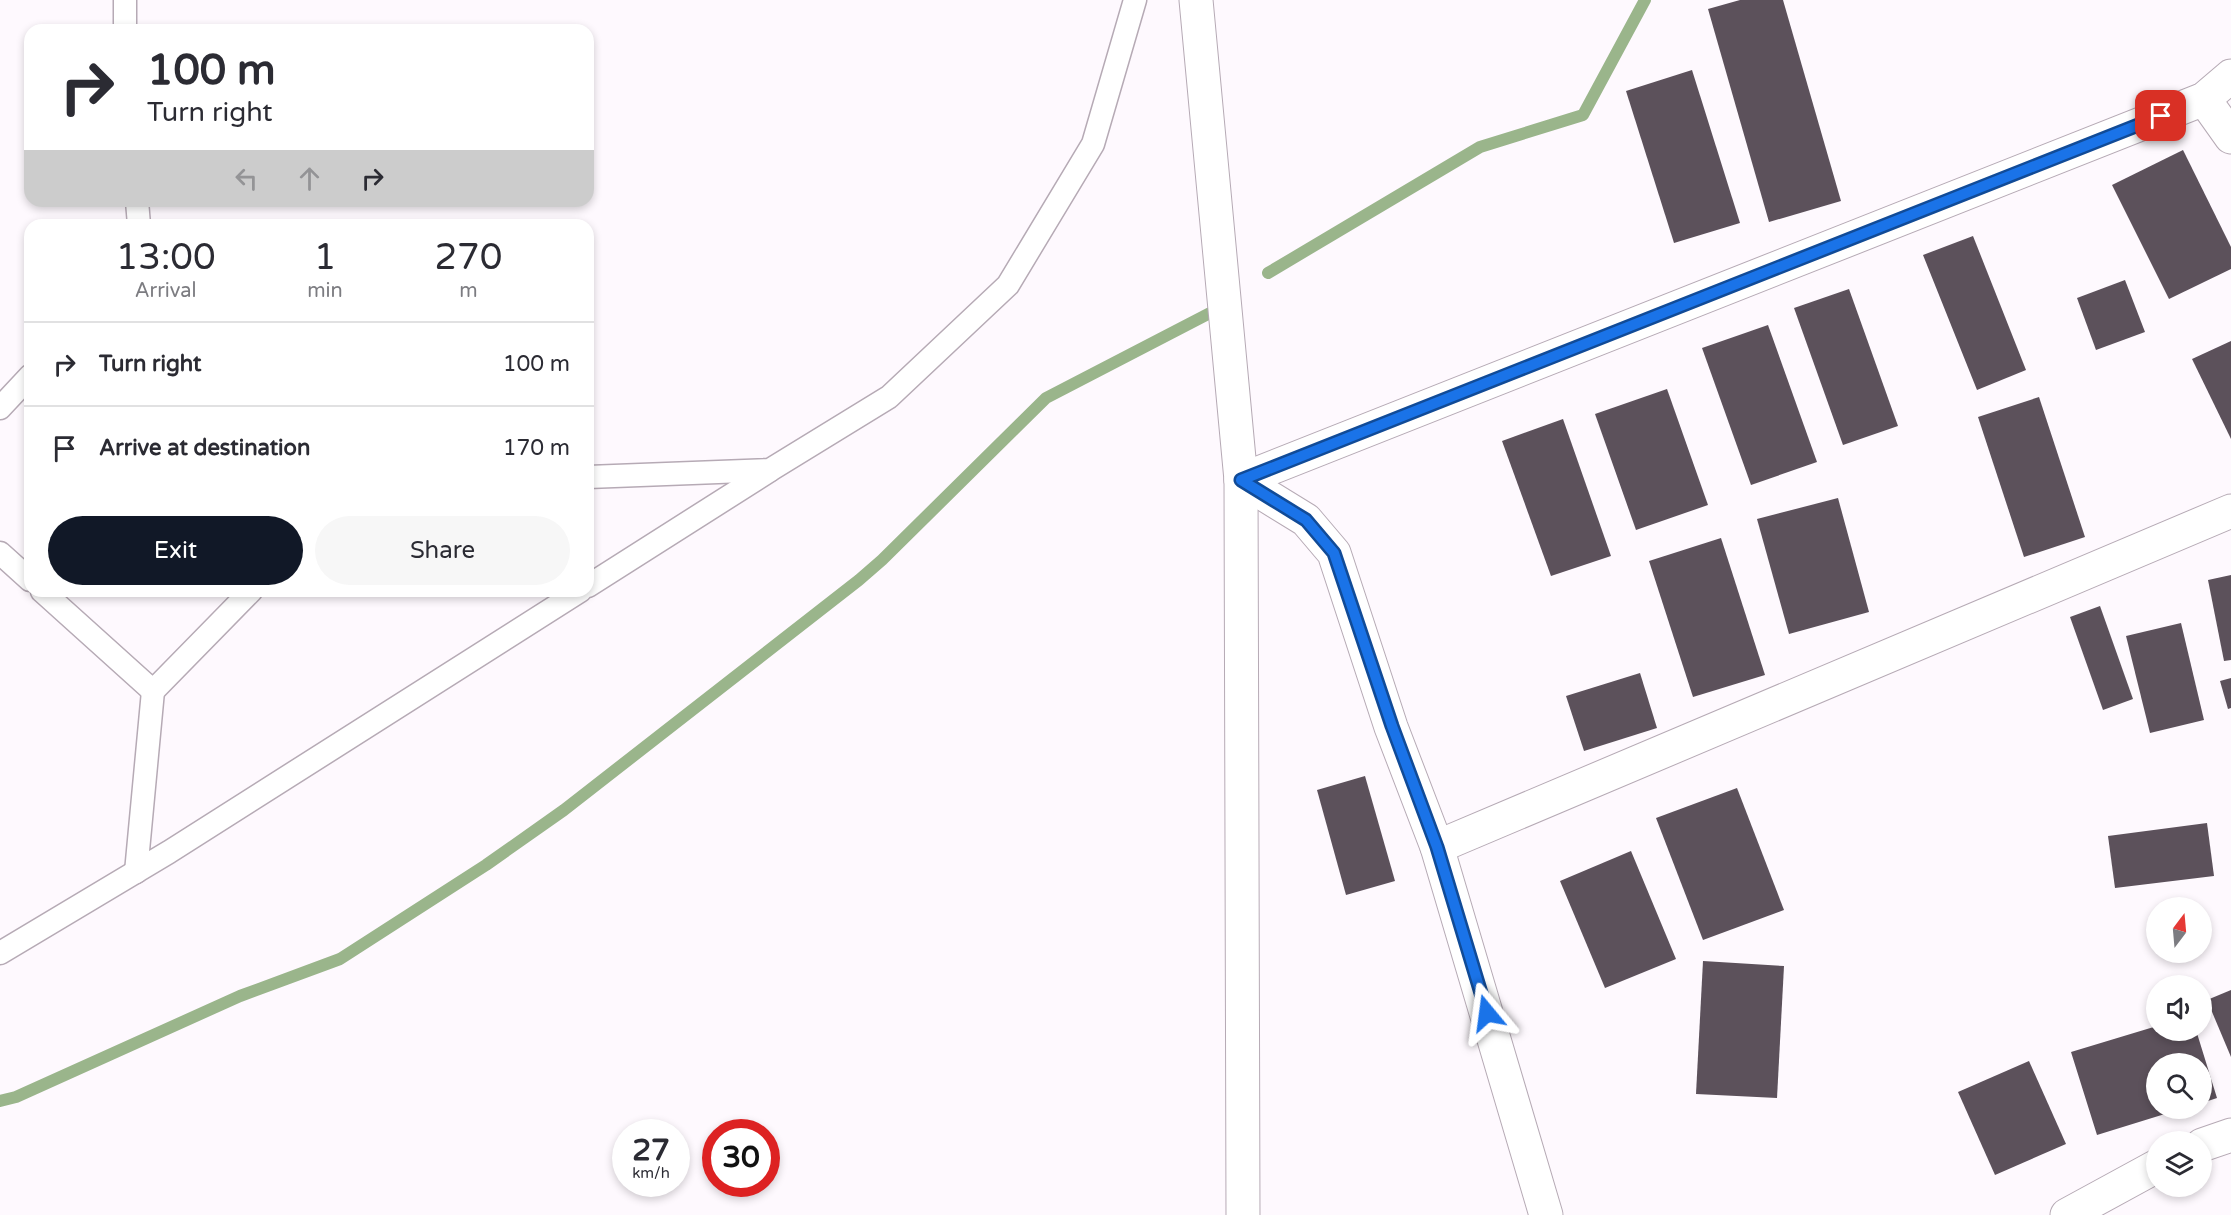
<!DOCTYPE html>
<style>
body{margin:0;font-family:"Varela Round",sans-serif;background:#f7f7f7;color:#2b2b33;height:100vh;display:flex;flex-direction:column;font-size:22px;white-space:nowrap}
*{box-sizing:border-box;margin:0}
p{font-size:20px;color:#7c7c81}
.icon{flex:none;width:33px;height:33px;fill:none;stroke:currentColor;stroke-width:2;stroke-linecap:round;stroke-linejoin:round}
.map{position:relative;flex:1;overflow:hidden}
.side{position:absolute;left:24px;top:219px;width:570px;height:378px;display:flex;flex-direction:column;background:#fff;border-radius:18px;box-shadow:0 3px 9px #0003}
.side>*{flex:none}
.banner{position:absolute;left:24px;top:24px;width:570px;height:183px;border-radius:18px;box-shadow:0 3px 9px #0003;background:#fff;color:#2b2b33;overflow:hidden}
.needle{width:39px;rotate:16deg}
.tools{position:absolute;left:2146px;top:897px;display:grid;gap:12px}
.tools a{display:grid;place-items:center;width:66px;height:66px;border-radius:50%;background:#fff;box-shadow:0 3px 9px #0003;font-size:30px}
.speed{position:absolute;left:612px;top:1119px;display:flex;gap:12px;font-size:30px;font-weight:700;text-align:center}
.speed>*{display:grid;place-content:center;width:78px;height:78px;border-radius:50%;background:#fff;box-shadow:0 3px 9px #0003;line-height:1}
.speed small{font-size:15px;font-weight:400}
.speed .limit{border:9px solid #d22;background:#fff;color:#111}
.pin{position:absolute;display:grid;place-items:center;width:51px;height:51px;color:#fff;margin:-26px;border-radius:12px;box-shadow:0 3px 9px #0006}
.me{position:absolute;width:66px;margin:-33px;rotate:344deg;stroke-linejoin:round;filter:drop-shadow(0 0 4px #0008)}
.turn{display:flex;align-items:center;gap:21px;height:126px;padding:0 24px;font-size:27px}
.turn .icon{width:78px;height:78px;stroke-width:2.5}
.turn b{display:block;font-size:42px;line-height:51px}
.lanes{display:flex;align-items:center;height:57px;padding:0 24px;background:#0003;justify-content:center;gap:30px;direction:ltr}
.lanes .off{opacity:.35}
.eta{display:flex;justify-content:space-evenly;align-items:center;height:102px;text-align:center}
.eta b{font-size:36px;font-weight:600;line-height:42px}
.action{display:flex;gap:12px;margin-top:auto;padding:12px 24px}
.action a{flex:1;height:69px;border-radius:36px;background:#111827;color:#fff;font-size:24px;font-weight:600;line-height:69px;text-align:center}
.action a+a{background:#f7f7f7;color:#2b2b33}
ul{padding:0;list-style:none}
li{display:flex;align-items:center;gap:18px;height:84px;padding:0 24px;border-top:2px solid #e1e1e2}
li div{flex:1}
li b{display:block;font-size:22px}
li em{font-style:normal}
.map>svg:first-child{display:block}
.lines{fill:none;stroke-linecap:round;stroke-linejoin:round}
.stream{stroke:#9ab58b;stroke-width:12}
.building{fill:#5c515b}
.service-casing{stroke:#b6aab5;stroke-width:25}
.minor-casing{stroke:#b6aab5;stroke-width:35}
.service{stroke:#fff;stroke-width:22}
.minor{stroke:#fff;stroke-width:33}
.route-casing{stroke:#114b97;stroke-width:15}
.route{stroke:#1a73e8;stroke-width:10}
</style>
<div class="map">
<svg width="2231" height="1215" viewBox="0 0 2231 1215">
<rect width="100%" height="100%" fill="#fef9fe"/>
<g class="lines">
<!-- stream -->
<g class="stream">
<polyline points="1268,273 1480,147 1583,115 1645,0"/>
<polyline points="0,1101 16,1097 240,996 340,959 486,865 564,810 859,580 882,560 1046,398 1210,313"/>
</g>
</g>
<!-- building -->
<g class="building">
<polygon points="1740,0 1783,0 1841,201 1769,222 1708,9"/>
<polygon points="1692,70 1740,223 1674,243 1626,91"/>
<polygon points="2183,150 2231,247 2231,269 2169,299 2112,185"/>
<polygon points="1973,236 2026,370 1977,390 1923,255"/>
<polygon points="2125,280 2145,332 2096,350 2077,298"/>
<polygon points="1849,289 1898,426 1843,445 1794,308"/>
<polygon points="1768,325 1817,462 1751,485 1702,348"/>
<polygon points="2231,341 2231,439 2192,359"/>
<polygon points="1667,389 1708,505 1636,530 1595,414"/>
<polygon points="2039,397 2085,537 2024,557 1978,417"/>
<polygon points="1563,419 1611,556 1551,576 1502,441"/>
<polygon points="1838,498 1869,612 1789,634 1757,519"/>
<polygon points="1721,538 1765,675 1693,697 1649,561"/>
<polygon points="2231,575 2231,660 2224,661 2208,580"/>
<polygon points="2100,606 2133,699 2103,710 2070,617"/>
<polygon points="2181,623 2204,720 2150,733 2126,636"/>
<polygon points="1640,673 1657,728 1584,751 1566,696"/>
<polygon points="2231,678 2231,708 2228,709 2220,681"/>
<polygon points="1365,776 1395,881 1346,895 1317,790"/>
<polygon points="1737,788 1784,910 1703,940 1656,818"/>
<polygon points="2207,823 2214,876 2115,888 2108,836"/>
<polygon points="1631,851 1676,959 1605,988 1560,881"/>
<polygon points="1703,961 1784,966 1777,1098 1696,1094"/>
<polygon points="2231,990 2231,1057 2207,1000"/>
<polygon points="2157,1026 2157,1030 2196,1030 2217,1098 2202,1103 2202,1064 2157,1064 2157,1108 2181,1109 2097,1135 2071,1052"/>
<polygon points="2029,1061 2066,1144 1995,1175 1958,1092"/>
</g>
<g class="lines">
<!-- service casing -->
<g class="service-casing">
<g id="service">
<polyline points="125,0 125,30"/>
<polyline points="137,201 139,225"/>
<polyline points="0,408 30,376"/>
<polyline points="588,477 770,470 889,397 1008,285 1093,144 1135,0"/>
<polyline points="0,553 30,580"/>
<polyline points="588,586 769,471"/>
<polyline points="42,591 153,691 251,591"/>
<polyline points="136,872 153,691"/>
<polyline points="0,953 169,852 580,591"/>
</g>
</g>
<!-- minor casing -->
<g class="minor-casing">
<g id="minor">
<polyline points="1196,0 1241,480 1243,1215"/>
<polyline points="2204,99 2231,137"/>
<polyline points="1241,480 2204,99 2231,76"/>
<polyline points="1241,480 1306,520 1334,553 1391,727 1437,847 1546,1215"/>
<polyline points="1437,847 2231,511"/>
<polyline points="2202,1145 2231,1135"/>
<polyline points="2067,1215 2157,1166"/>
</g>
</g>
<!-- service -->
<use href="#service" class="service"/>
<!-- minor -->
<use href="#minor" class="minor"/>
</g>
<g class="lines">
<!-- route casing -->
<g class="route-casing">
<polyline id="route" points="1487,1013 1437,847 1392,726 1334,553 1306,520 1241,480 2161,116"/>
</g>
<!-- route -->
<use href="#route" class="route"/>
</g>
</svg>
<div class="tools">
<a><svg class="needle" viewBox="-14 -14 28 28"><path d="M0-13l5 13h-10z" fill="#e53935"/><path d="M0 13l5-13h-10z" fill="#7c7c81"/></svg></a>
<a><svg class="icon" aria-label="sound" viewBox="0 0 24 24"><path d="M4 9h4l5-4v14l-5-4H4zM17 9q2 3 0 6"/></svg></a>
<a><svg class="icon" aria-label="search" viewBox="0 0 24 24"><circle cx="10" cy="10" r="6"/><path d="M15 15l6 6"/></svg></a>
<a><svg class="icon" aria-label="layers" viewBox="0 0 24 24"><path d="M12 4l9 5-9 5-9-5zM3 14l9 5 9-5"/></svg></a>
</div>
<div class="speed"><div>27<small>km/h</small></div><div class="limit">30</div></div>
<div class="pin" style="left:2161px;top:116px;background:#d93025"><svg class="icon" aria-label="arrive" viewBox="0 0 24 24"><path d="M6 21V4h12l-3 4 3 4H6"/></svg></div>
<svg class="me" style="left:1487px;top:1013px" viewBox="-20 -20 40 40"><path d="M0-17L14 15 0 8-14 15z" fill="#1a73e8" stroke="#fff" stroke-width="4"/></svg>
<div class="banner">
<div class="turn"><svg class="icon" aria-label="right" viewBox="0 0 24 24"><path d="M7 20v-9h11M14 6l5 5-5 5"/></svg><div><b>100 m</b>Turn right</div></div>
<div class="lanes"><svg class="icon off" aria-label="left" viewBox="0 0 24 24"><path d="M17 20v-9H6M10 6l-5 5 5 5"/></svg><svg class="icon off" aria-label="ahead" viewBox="0 0 24 24"><path d="M12 20V5M6 11l6-6 6 6"/></svg><svg class="icon" aria-label="right" viewBox="0 0 24 24"><path d="M7 20v-9h11M14 6l5 5-5 5"/></svg></div>
</div>
<section class="side">
<div class="eta">
<div><b>13:00</b><p>Arrival</p></div>
<div><b>1</b><p>min</p></div>
<div><b>270</b><p>m</p></div>
</div>
<ul>
<li><svg class="icon" aria-label="right" viewBox="0 0 24 24"><path d="M7 20v-9h11M14 6l5 5-5 5"/></svg><div><b>Turn right</b></div><em>100 m</em></li>
<li><svg class="icon" aria-label="arrive" viewBox="0 0 24 24"><path d="M6 21V4h12l-3 4 3 4H6"/></svg><div><b>Arrive at destination</b></div><em>170 m</em></li>
</ul>
<div class="action"><a>Exit</a><a>Share</a></div>
</section>
</div>
